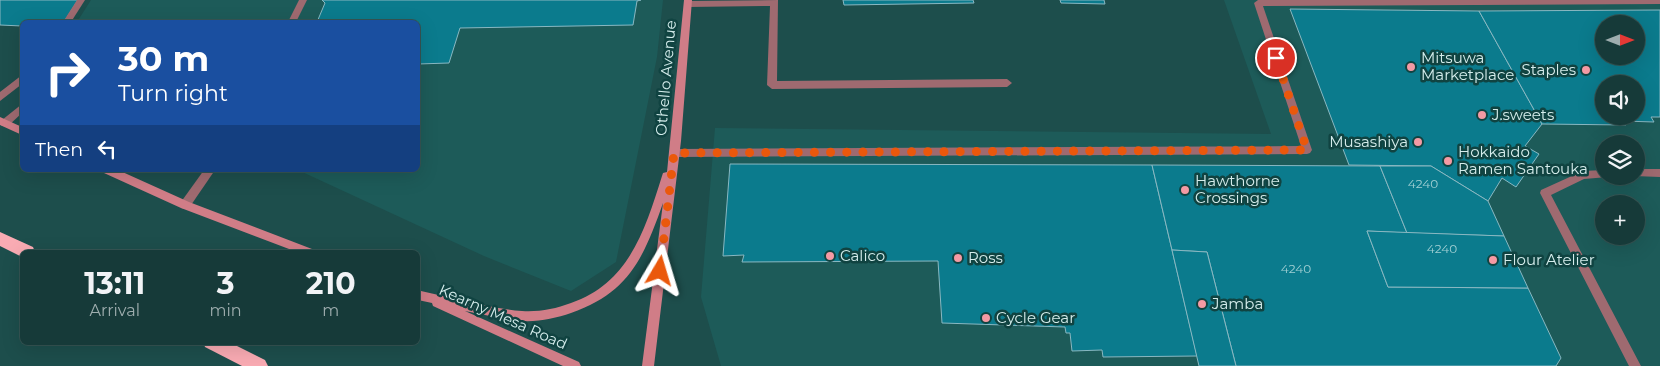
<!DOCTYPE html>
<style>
body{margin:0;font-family:Montserrat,sans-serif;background:#1f4141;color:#f1f3f6;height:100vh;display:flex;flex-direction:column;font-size:19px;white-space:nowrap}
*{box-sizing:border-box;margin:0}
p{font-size:16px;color:#9eadae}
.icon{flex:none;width:28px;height:28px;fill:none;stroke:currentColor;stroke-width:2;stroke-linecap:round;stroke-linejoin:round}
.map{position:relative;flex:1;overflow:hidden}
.panel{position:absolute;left:20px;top:250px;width:400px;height:95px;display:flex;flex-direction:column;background:#163a39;border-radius:8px;box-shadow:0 5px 20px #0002,0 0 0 1px #355453}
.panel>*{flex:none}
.top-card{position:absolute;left:20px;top:20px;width:400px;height:152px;border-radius:8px;box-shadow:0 5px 20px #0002,0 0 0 1px #355453;background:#1a4fa0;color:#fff;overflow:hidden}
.needle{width:32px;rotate:90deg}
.controls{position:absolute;left:1595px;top:15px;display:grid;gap:10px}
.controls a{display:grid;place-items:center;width:50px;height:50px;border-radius:50%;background:#163a39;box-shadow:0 5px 20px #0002,0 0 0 1px #355453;font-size:25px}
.pin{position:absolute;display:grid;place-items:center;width:42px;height:42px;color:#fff;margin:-21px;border:2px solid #fff;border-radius:50%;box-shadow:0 1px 5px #0007}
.me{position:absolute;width:55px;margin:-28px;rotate:7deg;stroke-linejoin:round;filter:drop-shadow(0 0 4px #0008)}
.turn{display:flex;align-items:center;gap:18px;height:105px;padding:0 15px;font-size:22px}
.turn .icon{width:65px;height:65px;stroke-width:2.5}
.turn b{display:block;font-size:35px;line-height:42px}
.then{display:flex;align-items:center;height:48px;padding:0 15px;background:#0003;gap:10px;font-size:19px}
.eta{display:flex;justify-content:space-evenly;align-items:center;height:85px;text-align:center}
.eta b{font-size:30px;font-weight:700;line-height:35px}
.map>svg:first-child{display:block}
.built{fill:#1d5b59;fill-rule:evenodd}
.building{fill:#0b7b8d;stroke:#89b8c2;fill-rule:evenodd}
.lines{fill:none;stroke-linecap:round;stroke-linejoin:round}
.lane{fill:#9f6a70;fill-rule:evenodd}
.secondary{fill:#d07d87;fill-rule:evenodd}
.highway{fill:#f9abb3;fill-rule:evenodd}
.route{stroke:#ea580c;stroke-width:9;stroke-dasharray:0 16.2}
.poi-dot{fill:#f49aa4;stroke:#104341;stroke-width:2}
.labels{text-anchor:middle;stroke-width:5;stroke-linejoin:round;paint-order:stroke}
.number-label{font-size:12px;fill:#a2d0d4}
.poi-label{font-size:15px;fill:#d5edec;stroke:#104341;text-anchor:start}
.street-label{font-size:15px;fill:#d5edec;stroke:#104341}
</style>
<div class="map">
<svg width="1660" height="366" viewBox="0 0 1660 366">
<rect width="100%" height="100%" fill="#1d4e4c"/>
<!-- built -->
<g class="built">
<polygon points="91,0 663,0 657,57 616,262 571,291 484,256 298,170 418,170 418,22 77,22"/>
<path d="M1224 0H1660V366H721L701 297 715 128 1271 134ZM1604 24H1636V56H1604ZM1604 84H1636V116H1604ZM1604 144H1636V176H1604ZM1604 204H1636V236H1604Z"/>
</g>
<!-- building -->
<g class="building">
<polygon points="0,0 78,0 64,22 22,22 22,26 0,25"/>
<polygon points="322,0 641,0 637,1 633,25 460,28 449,63 418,64 418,22 317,22 325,3"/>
<polygon points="843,0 973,0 974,3 844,5"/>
<polygon points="1060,0 1104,0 1105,4 1061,3"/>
<polygon points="1290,9 1479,11 1542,124 1525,146 1539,154 1516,187 1502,178 1488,201 1431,166 1349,165"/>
<path d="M1660 10V117H1651L1654 122 1623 121 1626 125 1542 124 1479 11ZM1604 24H1636V56H1604ZM1604 84H1636V116H1604Z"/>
<polygon points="730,164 1152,165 1197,356 1103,357 1102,350 1072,351 1070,333 1066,333 1065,327 942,323 938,261 742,262 744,255 723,256"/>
<polygon points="1152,165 1380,166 1407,233 1367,231 1388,287 1528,288 1561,358 1556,366 1236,366 1207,252 1172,250"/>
<polygon points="1380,166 1431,166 1488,201 1504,236 1407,233"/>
<polygon points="1367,231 1504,236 1528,288 1388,287"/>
<polygon points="1172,250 1207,252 1236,366 1199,366"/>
</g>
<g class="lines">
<!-- lane -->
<g class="lane">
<polygon points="77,0 85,0 71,22 63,22"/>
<polygon points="299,0 307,0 296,22 288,22"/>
<polygon points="778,0 777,81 1007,79 1012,83 1007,87 772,89 767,85 770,6 688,7 684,4 688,1"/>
<polygon points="1258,0 1660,0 1660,4 1263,6 1312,150 1310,153 1307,154 675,157 672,156 670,153 672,150 675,149 1301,146 1254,3"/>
<polygon points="22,75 22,84 0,101 0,92"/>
<polygon points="22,104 22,113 8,126 2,126 0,123 2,120"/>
<polygon points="1636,169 1660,169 1660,177 1634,176 1636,176"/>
<polygon points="204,170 215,170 189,208 185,209 181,208 180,205 181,202"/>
<polygon points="1604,170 1604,176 1608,177 1584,179 1551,195 1641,366 1629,366 1540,193 1541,190 1583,171"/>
</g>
<!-- secondary -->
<g class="secondary">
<path d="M684 0H692L681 141 654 366H642L663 203C644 257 629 293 571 313 556 318 539 322 522 321 503 319 484 315 465 311L579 362 581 366H563L433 306 432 303 418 300V292L421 291C454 298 488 308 522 311 539 312 555 309 571 303 629 283 645 230 662 176L663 173 667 172Z"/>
<polygon points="0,117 22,127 22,135 0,125"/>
<polygon points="103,170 118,170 189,202 312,249 313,252 297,252 181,208 104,173"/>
</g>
<!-- highway -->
<g class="highway">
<polygon points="0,232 33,247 35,252 22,252 22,257 0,246"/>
<polygon points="203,342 229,342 265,360 268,366 242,366 205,347"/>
</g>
</g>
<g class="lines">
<!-- route -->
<polyline class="route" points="660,271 674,153 1307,150 1276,58"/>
</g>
<!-- markers -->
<g class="poi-dot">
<circle cx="1411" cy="67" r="5"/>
<circle cx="1586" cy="70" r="5"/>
<circle cx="1482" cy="115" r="5"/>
<circle cx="1418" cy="142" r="5"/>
<circle cx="1448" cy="161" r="5"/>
<circle cx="1185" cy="190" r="5"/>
<circle cx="830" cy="256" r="5"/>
<circle cx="958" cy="258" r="5"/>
<circle cx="1493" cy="260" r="5"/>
<circle cx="1202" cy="304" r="5"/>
<circle cx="986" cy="318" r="5"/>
</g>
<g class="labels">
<!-- number labels -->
<g class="number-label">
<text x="1423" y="188">4240</text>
<text x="1442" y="253">4240</text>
<text x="1296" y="273">4240</text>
</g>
<!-- poi labels -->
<g class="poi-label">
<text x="1421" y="63">Mitsuwa<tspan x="1421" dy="17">Marketplace</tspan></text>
<text x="1576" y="75" text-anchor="end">Staples</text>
<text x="1492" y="120">J.sweets</text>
<text x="1408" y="147" text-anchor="end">Musashiya</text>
<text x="1458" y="157">Hokkaido<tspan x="1458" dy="17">Ramen Santouka</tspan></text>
<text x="1195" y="186">Hawthorne<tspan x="1195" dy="17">Crossings</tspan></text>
<text x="840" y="261">Calico</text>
<text x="968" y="263">Ross</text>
<text x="1503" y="265">Flour Atelier</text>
<text x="1212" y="309">Jamba</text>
<text x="996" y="323">Cycle Gear</text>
</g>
<!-- street labels -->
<g class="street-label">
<text transform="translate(666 78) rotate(-85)" y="5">Othello Avenue</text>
<text transform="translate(503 317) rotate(24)" y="5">Kearny Mesa Road</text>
</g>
</g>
</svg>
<div class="controls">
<a><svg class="needle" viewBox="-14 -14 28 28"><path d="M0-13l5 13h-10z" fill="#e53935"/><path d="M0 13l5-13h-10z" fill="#9eadae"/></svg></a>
<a><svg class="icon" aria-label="sound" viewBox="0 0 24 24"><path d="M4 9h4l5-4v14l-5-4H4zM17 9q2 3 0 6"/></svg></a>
<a><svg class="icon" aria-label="layers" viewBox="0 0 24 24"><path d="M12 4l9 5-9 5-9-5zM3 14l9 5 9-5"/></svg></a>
<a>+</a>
</div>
<div class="pin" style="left:1276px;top:58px;background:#d93025"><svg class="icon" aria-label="arrive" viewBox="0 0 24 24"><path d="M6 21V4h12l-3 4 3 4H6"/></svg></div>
<svg class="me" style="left:660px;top:271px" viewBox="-20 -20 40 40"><path d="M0-17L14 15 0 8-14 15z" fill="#ea580c" stroke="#fff" stroke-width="4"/></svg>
<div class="top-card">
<div class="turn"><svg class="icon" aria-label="right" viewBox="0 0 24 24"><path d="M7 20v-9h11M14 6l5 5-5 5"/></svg><div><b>30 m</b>Turn right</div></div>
<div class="then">Then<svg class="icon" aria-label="left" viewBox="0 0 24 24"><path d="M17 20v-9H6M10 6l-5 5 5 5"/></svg></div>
</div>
<section class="panel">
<div class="eta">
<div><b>13:11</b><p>Arrival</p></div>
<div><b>3</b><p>min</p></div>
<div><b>210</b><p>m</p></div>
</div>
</section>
</div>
